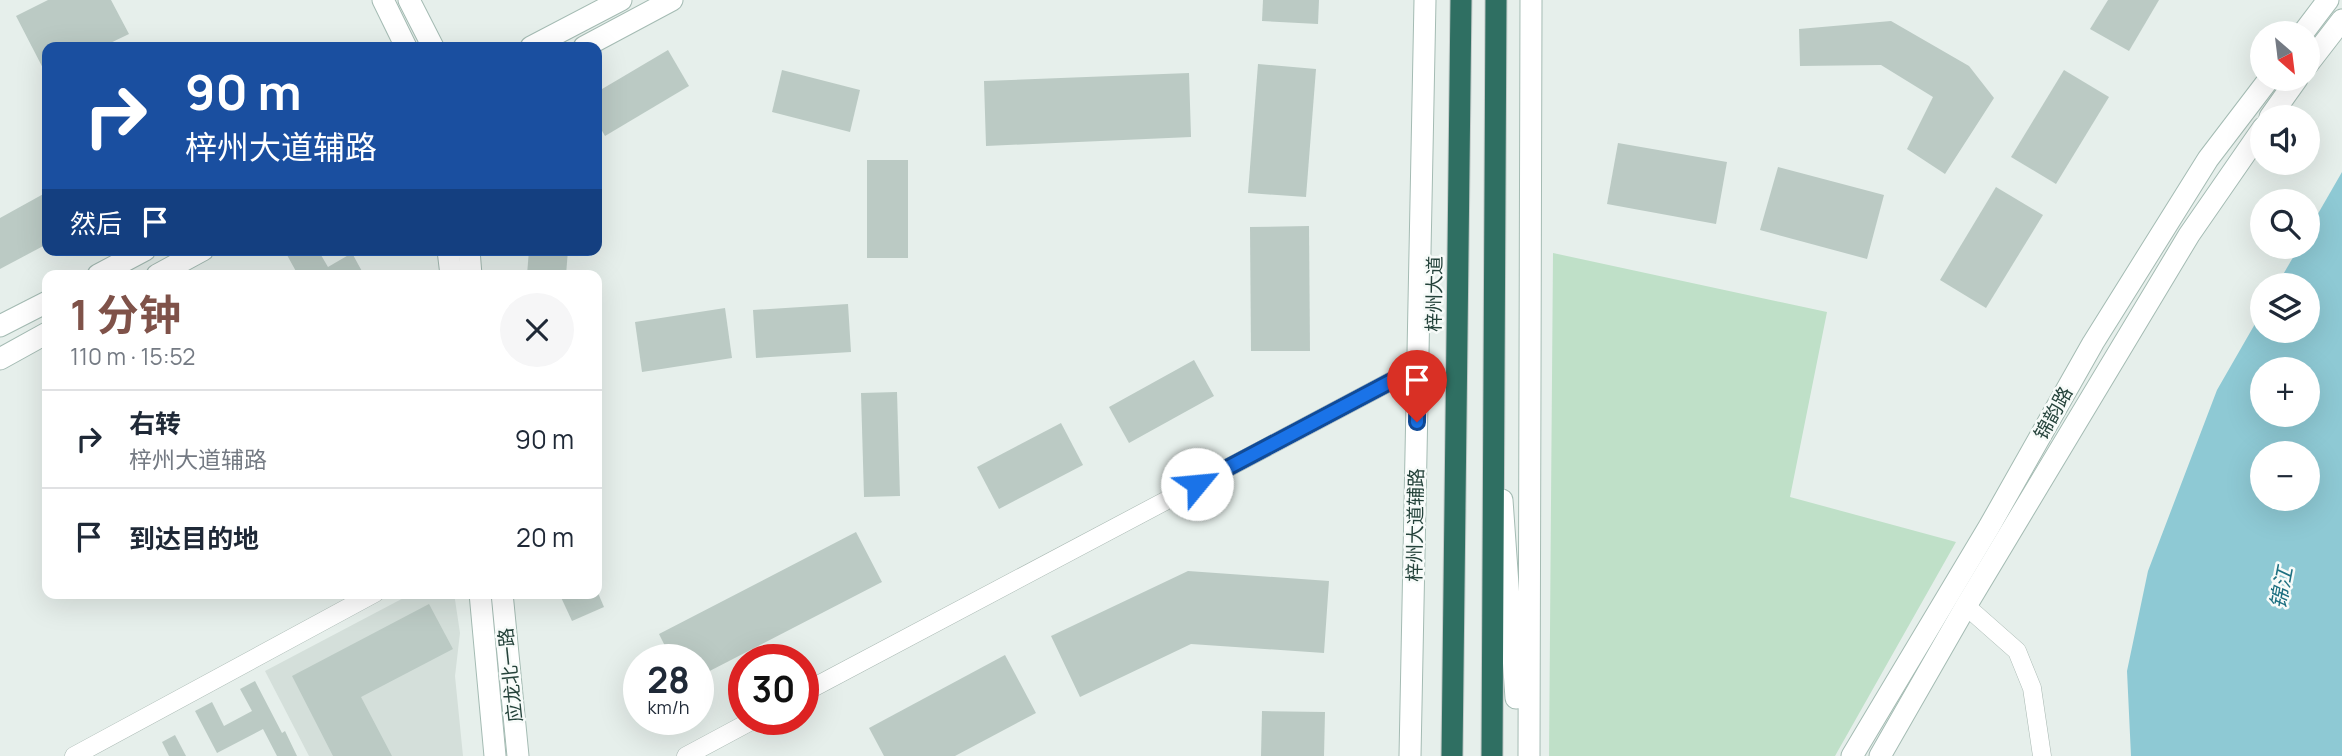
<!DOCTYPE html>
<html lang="zh">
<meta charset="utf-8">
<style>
body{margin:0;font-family:Manrope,"Noto Sans SC",sans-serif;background:#f6f6f7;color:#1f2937;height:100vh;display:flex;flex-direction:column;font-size:26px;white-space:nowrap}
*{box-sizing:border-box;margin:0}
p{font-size:23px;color:#747a83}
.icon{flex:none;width:38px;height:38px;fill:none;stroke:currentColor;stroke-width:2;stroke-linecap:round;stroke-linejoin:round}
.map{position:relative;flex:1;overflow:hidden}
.panel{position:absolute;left:42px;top:270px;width:560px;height:329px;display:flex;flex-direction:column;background:#fff;border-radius:14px;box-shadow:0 7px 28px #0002}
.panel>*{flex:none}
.guide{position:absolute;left:42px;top:42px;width:560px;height:214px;border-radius:14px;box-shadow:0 7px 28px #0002;background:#1a4fa0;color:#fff;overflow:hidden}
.needle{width:46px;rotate:152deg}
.tools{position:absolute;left:2250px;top:21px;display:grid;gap:14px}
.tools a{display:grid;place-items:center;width:70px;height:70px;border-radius:50%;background:#fff;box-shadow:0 7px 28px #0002;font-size:35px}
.speed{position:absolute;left:623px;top:644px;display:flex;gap:14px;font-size:35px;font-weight:700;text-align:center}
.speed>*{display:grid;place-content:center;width:91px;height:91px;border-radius:50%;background:#fff;box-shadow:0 7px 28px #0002;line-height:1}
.speed small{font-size:18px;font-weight:400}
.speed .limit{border:10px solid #d22;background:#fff;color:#111}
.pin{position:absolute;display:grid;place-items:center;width:60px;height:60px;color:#fff;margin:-72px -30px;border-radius:50% 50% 50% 0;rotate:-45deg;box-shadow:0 0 7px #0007}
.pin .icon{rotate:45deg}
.me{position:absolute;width:77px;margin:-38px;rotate:62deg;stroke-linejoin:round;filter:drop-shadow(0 0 5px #0008)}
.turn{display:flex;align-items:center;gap:24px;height:147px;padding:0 28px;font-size:32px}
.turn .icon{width:91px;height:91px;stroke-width:2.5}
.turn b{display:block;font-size:49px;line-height:60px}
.then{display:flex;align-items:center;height:66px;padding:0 28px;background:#0003;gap:14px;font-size:26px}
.round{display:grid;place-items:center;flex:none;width:74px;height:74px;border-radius:37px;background:#f6f6f7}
.headline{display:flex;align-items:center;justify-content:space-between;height:119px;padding:0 28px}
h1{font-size:42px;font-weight:700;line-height:52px;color:#7f5249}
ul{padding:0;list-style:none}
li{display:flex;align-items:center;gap:21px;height:98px;padding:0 28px;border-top:2px solid #e0e1e3}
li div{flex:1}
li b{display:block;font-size:26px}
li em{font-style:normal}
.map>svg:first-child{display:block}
.built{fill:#d4dfda}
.green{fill:#bfe0c8}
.water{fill:#8ec9d4;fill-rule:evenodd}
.building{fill:#bbcac4}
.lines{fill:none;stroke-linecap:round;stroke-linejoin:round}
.street-casing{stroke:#a8b8b2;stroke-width:19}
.secondary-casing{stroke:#a4bbb3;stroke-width:23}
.highway-casing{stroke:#c2cac8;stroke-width:23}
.street{stroke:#fff;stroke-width:18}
.secondary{stroke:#fff;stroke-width:21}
.highway{stroke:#2f6f62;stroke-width:21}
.route-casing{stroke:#114b97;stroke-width:18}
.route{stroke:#1a73e8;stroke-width:12}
.labels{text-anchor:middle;stroke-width:5;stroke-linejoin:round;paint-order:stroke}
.street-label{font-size:19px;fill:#24423a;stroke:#f7fbf9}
.water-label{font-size:21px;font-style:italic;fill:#1c6f80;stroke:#f7fbf9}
</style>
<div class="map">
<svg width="2342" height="756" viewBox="0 0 2342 756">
<rect width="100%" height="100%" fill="#e6efeb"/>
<!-- built -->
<polygon class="built" points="413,593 454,593 460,633 455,676 463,756 309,756 265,671"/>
<!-- green -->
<polygon class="green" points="1553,253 1827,312 1790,497 1956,542 1835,756 1549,756"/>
<!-- water -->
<path class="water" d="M2342 172V756H2131L2127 671 2148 571 2217 390 2263 310V331H2308V285H2277L2299 247H2308V231ZM2308 369V415H2263V369ZM2308 453V499H2263V453Z"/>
<!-- building -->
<g class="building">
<polygon points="48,0 111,0 129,34 102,47 47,47 47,76 16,16"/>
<polygon points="1263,0 1319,0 1318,24 1262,21"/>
<polygon points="2108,0 2159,0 2129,51 2090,29"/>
<polygon points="1891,21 1969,66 1994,98 1945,174 1907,149 1933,97 1881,65 1800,66 1799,29"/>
<polygon points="668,50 689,86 605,136 597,122 597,92"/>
<polygon points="1258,64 1316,69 1306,197 1248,193"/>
<polygon points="782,70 860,90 850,132 772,112"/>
<polygon points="2064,70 2109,97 2056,184 2011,157"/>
<polygon points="1189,73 1191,137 986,146 984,81"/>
<polygon points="1618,143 1727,162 1716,224 1607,204"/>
<rect x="867" y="160" width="41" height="98"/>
<polygon points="1778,167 1884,195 1867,259 1760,230"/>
<polygon points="1996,187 2043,215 1986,308 1940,280"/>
<polygon points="47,192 47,244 0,269 0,218"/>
<polygon points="1309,226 1310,351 1251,351 1250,227"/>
<polygon points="295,250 318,250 328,267 352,253 364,275 298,275 287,255"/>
<polygon points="529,250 568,250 566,275 527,275"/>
<polygon points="848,304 851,352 756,358 753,310"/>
<polygon points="725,308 732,358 642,372 635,322"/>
<polygon points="1194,360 1214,396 1129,443 1109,407"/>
<polygon points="897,392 900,496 864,497 861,393"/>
<polygon points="1061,423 1083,465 999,509 977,467"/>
<polygon points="856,532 882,582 698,677 698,660 672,660 659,634"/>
<polygon points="1188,571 1329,581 1324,653 1191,644 1080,697 1051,636"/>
<polygon points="559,593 598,593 604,607 572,621"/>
<polygon points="429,604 453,649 361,697 392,756 333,756 292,676"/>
<polygon points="1005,655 1036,713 955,756 884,756 869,728"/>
<polygon points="255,681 282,733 285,731 297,756 277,756 263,729 217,753 195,711 212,702 224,726 252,711 240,689"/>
<polygon points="1262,711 1325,712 1324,756 1261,756"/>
<polygon points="175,735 186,756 169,756 162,742"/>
</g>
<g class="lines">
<!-- street casing -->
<g class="street-casing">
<g id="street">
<polyline points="1966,606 2017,651 2032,688 2042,756"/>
<polyline points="803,693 1418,367"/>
<polyline points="74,756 375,593"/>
<polyline points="686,756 755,719"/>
</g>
</g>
<!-- secondary casing -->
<g class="secondary-casing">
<g id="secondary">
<polyline points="383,0 406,47"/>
<polyline points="409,0 433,47"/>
<polyline points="2303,33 2328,0"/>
<polyline points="531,47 621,0"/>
<polyline points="584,47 672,0"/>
<polyline points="2308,64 2342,20"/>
<polyline points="2270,117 2297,79"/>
<polyline points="448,250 451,275"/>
<polyline points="469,250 471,275"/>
<polyline points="98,275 145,250"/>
<polyline points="157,275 203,250"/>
<polyline points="0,326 47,302"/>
<polyline points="0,359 47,333"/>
<polyline points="1502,500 1516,698"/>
<polyline points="480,593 495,756"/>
<polyline points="502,593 518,756"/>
<polyline points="1410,756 1425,0"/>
<polyline points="1529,756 1531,0"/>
<polyline points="1852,756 1989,527 2093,343 2208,159 2269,79"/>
<polyline points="1880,756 1966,606 2189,235 2263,128"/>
</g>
</g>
<!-- highway casing -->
<g class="highway-casing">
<g id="highway">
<polyline points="1452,756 1461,0"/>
<polyline points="1492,756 1496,0"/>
</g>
</g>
<!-- street -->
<use href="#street" class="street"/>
<!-- secondary -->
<use href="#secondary" class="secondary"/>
<!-- highway -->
<use href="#highway" class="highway"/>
</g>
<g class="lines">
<!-- route casing -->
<g class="route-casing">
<polyline id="route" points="1197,484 1418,367 1417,422"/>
</g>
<!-- route -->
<use href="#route" class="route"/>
</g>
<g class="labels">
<!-- street labels -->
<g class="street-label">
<text transform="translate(1434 294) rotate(-89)" y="7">梓州大道</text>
<text transform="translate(2053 413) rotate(-61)" y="7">锦韵路</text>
<text transform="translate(1415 525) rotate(-89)" y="7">梓州大道辅路</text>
<text transform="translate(510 675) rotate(-96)" y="7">应龙北一路</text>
</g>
<!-- water labels -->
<g class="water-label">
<text transform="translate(2282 588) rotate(-79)" y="7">锦江</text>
</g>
</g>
</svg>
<div class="tools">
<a><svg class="needle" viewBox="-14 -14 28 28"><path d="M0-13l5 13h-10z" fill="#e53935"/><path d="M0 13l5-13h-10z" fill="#747a83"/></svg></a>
<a><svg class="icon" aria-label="sound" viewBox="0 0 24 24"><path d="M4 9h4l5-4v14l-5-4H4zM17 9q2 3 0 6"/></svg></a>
<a><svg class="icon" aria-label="search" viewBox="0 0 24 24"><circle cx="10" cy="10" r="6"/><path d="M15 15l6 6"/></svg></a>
<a><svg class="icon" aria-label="layers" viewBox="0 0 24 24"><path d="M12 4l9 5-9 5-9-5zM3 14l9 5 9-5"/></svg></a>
<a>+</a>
<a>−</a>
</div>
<div class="speed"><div>28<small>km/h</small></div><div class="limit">30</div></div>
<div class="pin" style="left:1417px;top:422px;background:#d93025"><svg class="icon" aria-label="arrive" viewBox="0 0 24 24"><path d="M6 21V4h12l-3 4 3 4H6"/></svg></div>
<svg class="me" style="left:1197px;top:484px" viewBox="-20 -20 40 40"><circle r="19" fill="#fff"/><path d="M0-13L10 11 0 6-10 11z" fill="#1a73e8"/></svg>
<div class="guide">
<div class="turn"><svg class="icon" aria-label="right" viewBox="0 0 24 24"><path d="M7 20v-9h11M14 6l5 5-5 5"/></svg><div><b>90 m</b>梓州大道辅路</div></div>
<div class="then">然后<svg class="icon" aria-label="arrive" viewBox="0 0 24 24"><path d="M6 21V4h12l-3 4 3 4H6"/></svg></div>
</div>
<section class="panel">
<div class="headline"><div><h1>1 分钟</h1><p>110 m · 15:52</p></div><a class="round"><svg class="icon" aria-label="close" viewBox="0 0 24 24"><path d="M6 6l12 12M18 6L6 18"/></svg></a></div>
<ul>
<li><svg class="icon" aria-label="right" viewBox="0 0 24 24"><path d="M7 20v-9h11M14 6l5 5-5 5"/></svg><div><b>右转</b><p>梓州大道辅路</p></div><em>90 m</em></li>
<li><svg class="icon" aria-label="arrive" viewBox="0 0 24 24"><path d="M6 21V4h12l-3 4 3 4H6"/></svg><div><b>到达目的地</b></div><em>20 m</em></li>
</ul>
</section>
</div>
